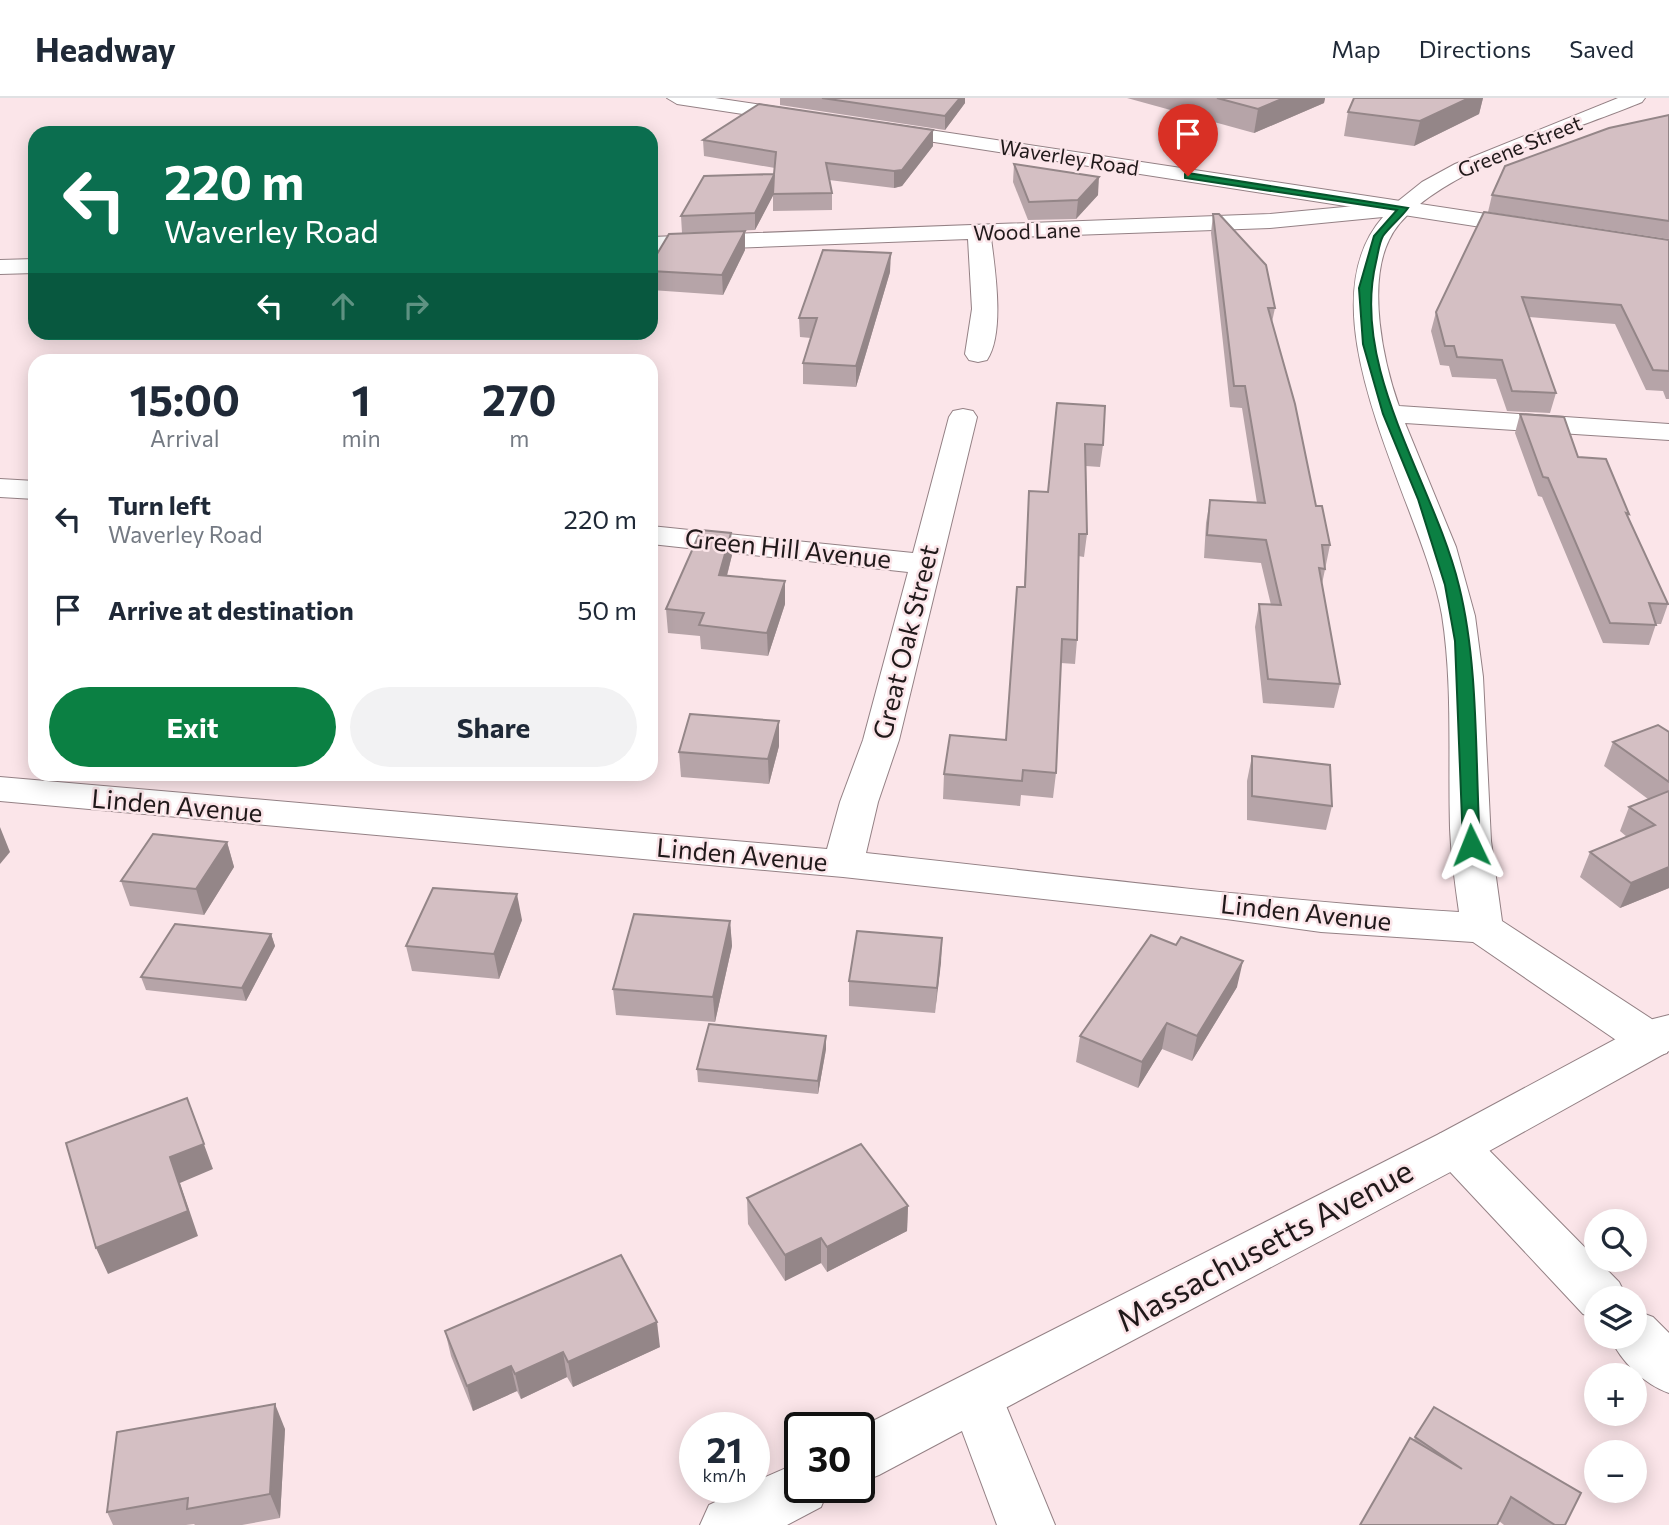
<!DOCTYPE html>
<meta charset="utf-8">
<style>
body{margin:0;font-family:Commissioner,sans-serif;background:#f2f2f3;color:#1f2937;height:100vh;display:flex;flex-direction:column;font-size:26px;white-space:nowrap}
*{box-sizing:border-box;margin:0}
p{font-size:23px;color:#747a83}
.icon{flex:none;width:38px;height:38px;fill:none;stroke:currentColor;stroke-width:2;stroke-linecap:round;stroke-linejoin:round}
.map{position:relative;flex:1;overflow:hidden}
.drawer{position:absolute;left:28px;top:256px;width:630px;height:427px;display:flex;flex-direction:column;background:#fff;border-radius:21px;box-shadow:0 4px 18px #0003}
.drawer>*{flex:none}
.banner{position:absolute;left:28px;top:28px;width:630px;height:214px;border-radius:21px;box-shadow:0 4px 18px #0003;background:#0b6e4f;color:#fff;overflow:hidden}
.controls{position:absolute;left:1584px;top:1111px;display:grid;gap:14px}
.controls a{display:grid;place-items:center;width:63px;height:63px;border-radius:50%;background:#fff;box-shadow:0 4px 18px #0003;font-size:35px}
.speed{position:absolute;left:679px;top:1314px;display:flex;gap:14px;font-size:35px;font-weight:700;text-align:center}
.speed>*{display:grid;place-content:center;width:91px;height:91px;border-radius:50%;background:#fff;box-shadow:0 4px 18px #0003;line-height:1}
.speed small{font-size:18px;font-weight:400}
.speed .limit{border:4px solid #111;border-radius:10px;background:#fff;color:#111}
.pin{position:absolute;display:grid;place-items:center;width:60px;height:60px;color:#fff;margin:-72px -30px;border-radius:50% 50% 50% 0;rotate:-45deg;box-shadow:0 0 7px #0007}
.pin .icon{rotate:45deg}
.me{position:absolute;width:77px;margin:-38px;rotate:358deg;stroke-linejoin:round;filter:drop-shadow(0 0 5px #0008)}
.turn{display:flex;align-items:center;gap:24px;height:147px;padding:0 21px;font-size:32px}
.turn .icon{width:91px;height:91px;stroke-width:2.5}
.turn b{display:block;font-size:49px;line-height:60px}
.lanes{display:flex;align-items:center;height:66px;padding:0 21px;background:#0003;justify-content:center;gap:35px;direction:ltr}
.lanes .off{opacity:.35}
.eta{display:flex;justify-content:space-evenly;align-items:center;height:119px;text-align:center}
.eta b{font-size:42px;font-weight:700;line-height:49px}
.cta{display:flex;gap:14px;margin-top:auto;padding:14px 21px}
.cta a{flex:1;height:80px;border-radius:42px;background:#0b8043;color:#fff;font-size:28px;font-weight:700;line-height:80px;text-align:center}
.cta a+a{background:#f2f2f3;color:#1f2937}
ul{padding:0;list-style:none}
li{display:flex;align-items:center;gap:21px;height:91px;padding:0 21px}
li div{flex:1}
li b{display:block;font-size:26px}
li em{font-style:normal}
header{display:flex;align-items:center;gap:42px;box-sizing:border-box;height:98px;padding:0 35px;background:#fff;border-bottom:2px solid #e0e1e3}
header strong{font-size:33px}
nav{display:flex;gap:38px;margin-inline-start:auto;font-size:24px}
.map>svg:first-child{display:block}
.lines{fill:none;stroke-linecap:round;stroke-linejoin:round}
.minor-casing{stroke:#948185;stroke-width:2}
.major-casing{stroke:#948185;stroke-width:2}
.minor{fill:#fff;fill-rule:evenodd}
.major{fill:#fff;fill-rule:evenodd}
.wall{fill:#b6a4a8}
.shaded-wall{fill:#948688}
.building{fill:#d4bfc3;stroke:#948688;stroke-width:2}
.route{fill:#0b8043;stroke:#07532c;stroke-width:2}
.labels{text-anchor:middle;stroke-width:5;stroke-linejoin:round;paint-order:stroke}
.far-street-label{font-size:21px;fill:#20191a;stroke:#fbe5e9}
.street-label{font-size:26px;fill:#20191a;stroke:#fbe5e9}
.near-street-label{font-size:32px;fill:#20191a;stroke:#fbe5e9}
</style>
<header>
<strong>Headway</strong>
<nav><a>Map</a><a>Directions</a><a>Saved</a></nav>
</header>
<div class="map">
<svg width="1669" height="1427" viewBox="0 0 1669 1427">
<rect width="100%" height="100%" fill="#fbe5e9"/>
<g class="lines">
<!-- minor casing -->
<g class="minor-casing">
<g id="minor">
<path d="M1618 0H1645L1642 4C1578 31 1418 78 1389 142 1367 187 1383 263 1399 308L1669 326V342L1405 325 1456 449 1475 518 1483 579 1491 743 1502 823 1667 931 1669 935 1667 955 1651 960 1635 955 1473 844 1321 834 1226 821 843 779 0 703V679L827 751 840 704 863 642 908 474 651 446V428L913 455 949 319 953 313 963 311 973 313 977 319 899 642 878 704 866 755C1063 776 1261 802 1459 814 1455 786 1451 758 1450 730 1448 659 1453 587 1442 517 1423 408 1298 216 1383 119L1270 130 991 140C995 171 1005 235 987 262L978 264 969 262 965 256 972 211 968 141 651 153V139L1270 116 1397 104 1422 84 1455 66Z"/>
<polygon points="35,161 35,175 0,176 0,162"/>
<polygon points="0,381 35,383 35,401 0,399"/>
<polygon points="1456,1030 1473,1036 1619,1184 1627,1200 1596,1200 1596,1220 1583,1216 1439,1062 1432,1049 1439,1036"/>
<path d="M1634 1212 1653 1219 1669 1235V1295C1644 1286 1621 1264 1610 1239H1634Z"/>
<polygon points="976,1273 995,1281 1055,1427 997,1427 949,1298 957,1281"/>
</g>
</g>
<!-- major casing -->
<g class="major-casing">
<g id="major">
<polygon points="667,0 715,0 802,13 809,15 812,19 809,23 802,25 677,6"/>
<polygon points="883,25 1533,123 1541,125 1544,130 1541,135 1533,137 876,35 873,31 876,27"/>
<polygon points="1669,917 1669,953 1473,1062 879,1377 859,1385 859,1330 1439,1036 1653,921"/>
<polygon points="800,1364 800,1390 829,1390 821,1409 787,1427 700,1427 709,1407 744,1390 754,1390 754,1384"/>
</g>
</g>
<!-- minor -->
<use href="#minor" class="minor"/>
<!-- major -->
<use href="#major" class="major"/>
</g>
<!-- wall -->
<g class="wall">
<polygon points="780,0 965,0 965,5 945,32 780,7"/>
<polygon points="1127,0 1325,0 1324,5 1254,35"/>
<polygon points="1354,0 1483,0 1479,16 1414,48 1344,38 1348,14"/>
<polygon points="1669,17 1669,141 1488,114 1492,97"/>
<polygon points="703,42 933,48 902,88 894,90 829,82 832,95 832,112 773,113 773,97 755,132 682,135 681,118 774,76 775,70 704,58"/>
<polygon points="1014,66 1098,97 1076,121 1028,122 1013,84"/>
<polygon points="1213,116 1275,210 1272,224 1316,408 1330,447 1322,486 1340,586 1334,610 1263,605 1255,529 1259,506 1271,507 1261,465 1204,460 1206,425 1210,402 1257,405 1242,310 1230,309 1211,135"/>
<polygon points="745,133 745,152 723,197 651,192 651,166"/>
<polygon points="1669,142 1669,301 1666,301 1663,293 1646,292 1615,226 1529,219 1556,295 1550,315 1507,313 1496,281 1452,279 1449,268 1440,267 1431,233 1436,214"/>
<polygon points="890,174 856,289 803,286 803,265 811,240 800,239 799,220"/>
<polygon points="1057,305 1103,347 1100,369 1086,368 1087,436 1084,459 1078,458 1077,542 1075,566 1061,565 1056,675 1053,700 1021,697 1020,708 943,701 944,676 1006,642 1024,489 1029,393 1048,394"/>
<polygon points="1520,316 1578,359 1629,416 1628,419 1668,506 1661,526 1656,526 1649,547 1603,545 1542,399 1538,398 1515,335"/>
<polygon points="731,435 732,457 727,478 785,506 768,558 701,551 700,538 668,535 666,511"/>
<polygon points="1669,634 1669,790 1620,810 1580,779 1590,754 1627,739 1620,733 1629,709 1648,701 1604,668 1613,644"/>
<polygon points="779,648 769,686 681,679 679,654"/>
<polygon points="1252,658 1332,708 1326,732 1247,722 1247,683"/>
<polygon points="227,744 234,769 204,817 130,808 121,783"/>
<polygon points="522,822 499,881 412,873 406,848"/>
<polygon points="730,823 732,848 715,924 616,917 613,891"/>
<polygon points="271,836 275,848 246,903 146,892 141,879"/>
<polygon points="942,840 935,915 849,908 849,883"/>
<polygon points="1176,847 1237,889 1192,963 1162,951 1138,990 1076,964 1080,938"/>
<polygon points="826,951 818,996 698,984 697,971"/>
<polygon points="747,1100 908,1108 907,1133 827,1174 821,1165 785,1183 748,1126"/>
<polygon points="445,1233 660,1249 573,1289 567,1279 521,1301 517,1293 473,1313 451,1258"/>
<polygon points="285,1331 280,1420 242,1427 195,1427 194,1426 186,1427 113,1427 107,1414"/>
<polygon points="1415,1339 1565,1427 1504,1427 1499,1423 1414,1342"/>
</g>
<!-- shaded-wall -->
<g class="shaded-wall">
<polygon points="960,0 965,0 965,5 945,32 945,18"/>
<polygon points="1284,0 1325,0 1324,5 1254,35 1258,11"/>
<polygon points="1469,0 1483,0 1479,16 1414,48 1420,23"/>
<polygon points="933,32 933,48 902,88 894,90 894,73"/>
<polygon points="774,77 775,94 755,132 755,115"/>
<polygon points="1099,79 1098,97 1076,121 1078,102"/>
<polygon points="745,133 745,152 723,197 722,177"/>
<polygon points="891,155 890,174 856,289 856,268"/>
<polygon points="731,435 732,457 721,500 719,477"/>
<polygon points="785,483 785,506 768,558 767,535"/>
<polygon points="779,623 779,648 769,686 768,661"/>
<polygon points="0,729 10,754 0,766"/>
<polygon points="227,744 234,769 204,817 196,791"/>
<polygon points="1669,769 1669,790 1620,810 1631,785"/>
<polygon points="517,796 522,822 499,881 494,856"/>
<polygon points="730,823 732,848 715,924 713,899"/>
<polygon points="271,836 275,848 246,903 242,890"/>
<polygon points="942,840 941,865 935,915 937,890"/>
<polygon points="1243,863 1237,889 1192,963 1197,938"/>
<polygon points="1167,925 1162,951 1138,990 1142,964"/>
<polygon points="826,938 826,951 818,996 818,983"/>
<polygon points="187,1000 213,1071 180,1085 198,1138 108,1176 96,1150 170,1059"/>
<polygon points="908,1108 907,1133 827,1174 827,1149"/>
<polygon points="821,1140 821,1165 785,1183 785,1157"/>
<polygon points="657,1224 660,1249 573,1289 568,1264"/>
<polygon points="563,1254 567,1279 521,1301 515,1276"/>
<polygon points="511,1268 517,1293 473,1313 467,1288"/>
<polygon points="275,1306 285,1331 280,1420 270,1396"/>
</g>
<!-- building -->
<g class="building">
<polygon points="822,0 960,0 945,18"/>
<polygon points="1217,0 1284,0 1258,11"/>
<polygon points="1354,0 1469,0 1420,23 1348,14"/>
<polygon points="759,6 933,32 902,72 894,73 826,65 832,95 773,96 774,77 755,115 681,118 704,78 774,76 776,54 703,42"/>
<polygon points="1669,17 1669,123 1492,97 1505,68 1609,30"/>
<polygon points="1014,66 1099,79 1078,102 1029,104"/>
<polygon points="1484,114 1669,142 1669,273 1653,272 1621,207 1522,199 1556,295 1512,293 1502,262 1457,259 1454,248 1445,248 1436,214"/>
<polygon points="1213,116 1219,116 1266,167 1275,210 1268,210 1295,306 1316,408 1322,408 1330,447 1322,447 1325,471 1319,470 1340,586 1268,581 1259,506 1281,507 1266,442 1207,437 1210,402 1265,405 1245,288 1234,288"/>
<polygon points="745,133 722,177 651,173 651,166 669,136"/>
<polygon points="823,152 891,155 856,268 803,265 817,220 799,220"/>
<polygon points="1057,305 1105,308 1103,347 1085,346 1087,436 1079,436 1077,542 1062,541 1056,675 1023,672 1022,683 944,676 950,637 1006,642 1017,489 1025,489 1029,393 1048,394"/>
<polygon points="1520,316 1564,319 1578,359 1606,361 1629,416 1626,415 1668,506 1649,505 1656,527 1610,525 1548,380 1543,379"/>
<polygon points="701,432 731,435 719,477 785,483 767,535 699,527 704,515 666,511"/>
<polygon points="690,616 779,623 768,661 679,654"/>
<polygon points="1658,627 1669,634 1669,684 1613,644"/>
<polygon points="1252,658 1330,667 1332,708 1252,698"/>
<polygon points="1669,693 1669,769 1631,785 1590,754 1655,727 1629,709"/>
<polygon points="153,736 227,744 196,791 121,783"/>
<polygon points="433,790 517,796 494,856 406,848"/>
<polygon points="634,816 730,823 713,899 613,891"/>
<polygon points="175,826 271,836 242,890 141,879"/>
<polygon points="857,833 942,840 937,890 849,883"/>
<polygon points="1151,837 1176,847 1181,839 1243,863 1197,938 1167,925 1142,964 1080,938"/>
<polygon points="709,926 826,938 818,983 697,971"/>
<polygon points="187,1000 204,1046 170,1059 188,1113 96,1150 66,1045"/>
<polygon points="861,1046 908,1108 827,1149 821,1140 785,1157 747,1100"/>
<polygon points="621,1157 657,1224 568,1264 563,1254 515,1276 511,1268 467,1288 445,1233"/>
<polygon points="275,1306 270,1396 187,1411 188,1400 107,1414 117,1334"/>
<polygon points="1434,1309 1581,1395 1565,1427 1555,1427 1511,1399 1497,1427 1360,1427 1410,1340 1462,1371 1415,1339"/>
</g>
<!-- route -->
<path class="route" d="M1188 75 1408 110C1401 120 1390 128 1383 138 1379 145 1378 156 1376 164 1350 272 1434 385 1459 488 1479 568 1475 664 1480 747L1477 751H1466L1463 747 1455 543 1445 487 1418 401 1383 316 1363 246 1359 190 1374 138 1397 112 1185 80V76Z"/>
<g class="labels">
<!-- far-street labels -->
<g class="far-street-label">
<text transform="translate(1520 49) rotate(-22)" y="7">Greene Street</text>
<text transform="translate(1069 60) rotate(9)" y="7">Waverley Road</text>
<text transform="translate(1027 134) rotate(-2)" y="7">Wood Lane</text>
</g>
<!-- street labels -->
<g class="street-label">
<text transform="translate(788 451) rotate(6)" y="9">Green Hill Avenue</text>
<text transform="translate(906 544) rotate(-76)" y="9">Great Oak Street</text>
<text transform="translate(177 708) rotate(5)" y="9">Linden Avenue</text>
<text transform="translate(742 757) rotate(5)" y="9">Linden Avenue</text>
<text transform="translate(1306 815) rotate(6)" y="9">Linden Avenue</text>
</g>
<!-- near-street labels -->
<g class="near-street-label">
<text transform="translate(1265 1148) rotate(-28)" y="11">Massachusetts Avenue</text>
</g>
</g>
</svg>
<div class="controls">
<a><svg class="icon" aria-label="search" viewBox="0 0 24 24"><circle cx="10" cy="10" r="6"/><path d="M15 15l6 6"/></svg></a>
<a><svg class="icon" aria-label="layers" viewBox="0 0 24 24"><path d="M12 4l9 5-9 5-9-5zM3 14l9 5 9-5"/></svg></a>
<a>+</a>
<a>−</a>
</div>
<div class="speed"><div>21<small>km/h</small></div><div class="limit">30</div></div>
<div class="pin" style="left:1188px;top:78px;background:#d93025"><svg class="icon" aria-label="arrive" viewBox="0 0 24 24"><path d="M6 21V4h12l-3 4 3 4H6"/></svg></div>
<svg class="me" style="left:1471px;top:747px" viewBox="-20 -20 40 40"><path d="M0-17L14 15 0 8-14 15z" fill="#0b8043" stroke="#fff" stroke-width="4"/></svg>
<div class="banner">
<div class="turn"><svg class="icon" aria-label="left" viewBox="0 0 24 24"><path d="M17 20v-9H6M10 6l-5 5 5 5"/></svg><div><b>220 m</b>Waverley Road</div></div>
<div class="lanes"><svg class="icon" aria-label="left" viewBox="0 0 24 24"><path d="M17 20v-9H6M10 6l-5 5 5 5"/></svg><svg class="icon off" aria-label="ahead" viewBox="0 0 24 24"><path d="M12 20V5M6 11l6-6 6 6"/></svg><svg class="icon off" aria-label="right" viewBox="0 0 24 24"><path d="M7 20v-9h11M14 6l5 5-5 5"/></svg></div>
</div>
<section class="drawer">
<div class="eta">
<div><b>15:00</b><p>Arrival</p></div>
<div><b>1</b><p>min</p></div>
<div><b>270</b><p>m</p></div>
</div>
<ul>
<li><svg class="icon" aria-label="left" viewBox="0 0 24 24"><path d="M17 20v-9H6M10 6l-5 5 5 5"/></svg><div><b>Turn left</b><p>Waverley Road</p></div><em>220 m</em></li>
<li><svg class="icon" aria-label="arrive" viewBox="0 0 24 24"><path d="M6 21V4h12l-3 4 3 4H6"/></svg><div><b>Arrive at destination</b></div><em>50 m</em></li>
</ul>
<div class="cta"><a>Exit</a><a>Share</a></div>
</section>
</div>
